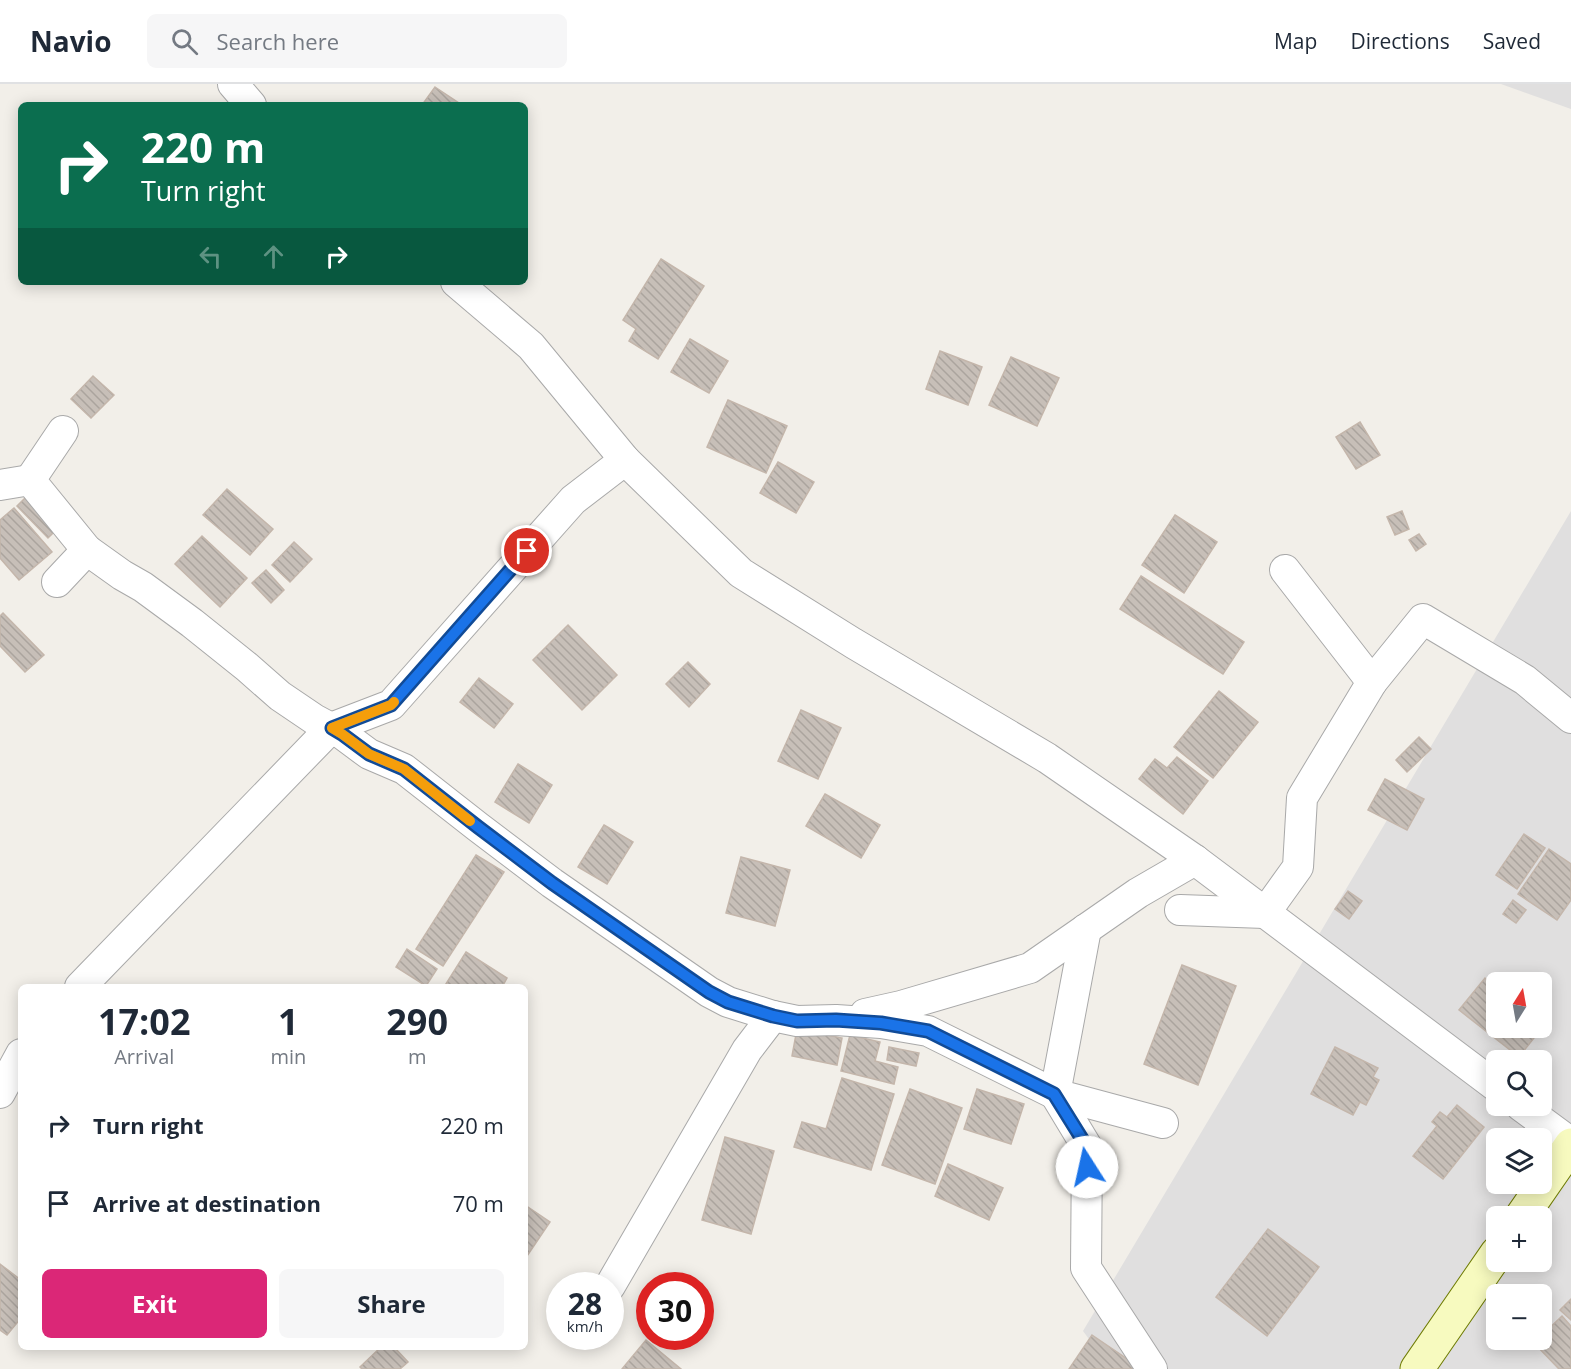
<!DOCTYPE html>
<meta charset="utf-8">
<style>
body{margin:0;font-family:"Open Sans",sans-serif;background:#f6f6f7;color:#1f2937;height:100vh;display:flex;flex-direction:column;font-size:22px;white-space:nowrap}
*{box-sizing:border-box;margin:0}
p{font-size:20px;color:#747a83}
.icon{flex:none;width:33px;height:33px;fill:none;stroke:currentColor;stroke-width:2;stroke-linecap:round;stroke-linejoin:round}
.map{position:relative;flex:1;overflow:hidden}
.sheet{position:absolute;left:18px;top:900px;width:510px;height:366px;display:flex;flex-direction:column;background:#fff;border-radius:9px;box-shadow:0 3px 15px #0003}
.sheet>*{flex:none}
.top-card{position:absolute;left:18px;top:18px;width:510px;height:183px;border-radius:9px;box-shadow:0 3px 15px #0003;background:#0b6e4f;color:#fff;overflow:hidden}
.needle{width:39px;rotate:11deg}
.buttons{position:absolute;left:1486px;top:888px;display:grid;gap:12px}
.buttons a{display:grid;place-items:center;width:66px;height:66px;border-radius:9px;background:#fff;box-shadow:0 3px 15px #0003;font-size:30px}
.speed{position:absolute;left:546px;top:1188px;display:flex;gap:12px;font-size:30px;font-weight:700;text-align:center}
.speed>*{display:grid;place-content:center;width:78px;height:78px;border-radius:50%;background:#fff;box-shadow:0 3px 15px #0003;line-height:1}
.speed small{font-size:15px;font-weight:400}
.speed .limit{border:9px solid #d22;background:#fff;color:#111}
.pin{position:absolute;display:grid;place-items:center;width:51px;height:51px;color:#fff;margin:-26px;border:3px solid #fff;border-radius:50%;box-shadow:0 2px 6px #0007}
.me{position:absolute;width:66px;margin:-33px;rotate:350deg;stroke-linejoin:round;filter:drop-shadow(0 0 4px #0008)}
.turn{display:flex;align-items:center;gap:21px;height:126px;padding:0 24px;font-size:27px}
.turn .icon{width:78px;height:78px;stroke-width:2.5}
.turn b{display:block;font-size:42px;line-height:51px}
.lanes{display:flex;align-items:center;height:57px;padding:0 24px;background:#0003;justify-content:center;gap:30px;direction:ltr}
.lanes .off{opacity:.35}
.eta{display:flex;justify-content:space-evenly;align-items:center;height:102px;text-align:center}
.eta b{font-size:36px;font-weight:700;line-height:42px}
.button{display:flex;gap:12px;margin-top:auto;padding:12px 24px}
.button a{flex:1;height:69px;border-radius:9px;background:#db2777;color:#fff;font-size:24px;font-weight:700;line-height:69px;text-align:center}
.button a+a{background:#f6f6f7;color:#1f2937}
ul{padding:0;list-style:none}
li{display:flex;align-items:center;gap:18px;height:78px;padding:0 24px}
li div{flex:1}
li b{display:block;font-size:22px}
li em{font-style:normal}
header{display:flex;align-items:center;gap:36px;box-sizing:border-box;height:84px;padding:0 30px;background:#fff;border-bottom:2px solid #e0e1e3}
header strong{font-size:28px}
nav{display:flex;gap:33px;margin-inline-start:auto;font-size:21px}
.search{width:420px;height:54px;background:#f6f6f7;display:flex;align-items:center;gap:15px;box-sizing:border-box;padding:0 21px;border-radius:9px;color:#747a83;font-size:22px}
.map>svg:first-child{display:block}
.residential{fill:#e0dfdf;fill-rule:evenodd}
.building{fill:url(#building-back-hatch);stroke:#c4b6ab;stroke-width:1.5}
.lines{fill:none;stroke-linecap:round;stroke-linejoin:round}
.street-casing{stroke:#a9a9a9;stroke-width:32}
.secondary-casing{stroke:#707d05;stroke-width:35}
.street{stroke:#fff;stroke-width:30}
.secondary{stroke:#f7fabf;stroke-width:33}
.route-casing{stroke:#114b97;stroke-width:15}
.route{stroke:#1a73e8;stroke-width:10}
.slow{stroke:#f59e0b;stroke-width:10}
</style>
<header>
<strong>Navio</strong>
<div class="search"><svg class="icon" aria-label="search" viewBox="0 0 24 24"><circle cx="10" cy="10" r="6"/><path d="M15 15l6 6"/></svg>Search here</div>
<nav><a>Map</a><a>Directions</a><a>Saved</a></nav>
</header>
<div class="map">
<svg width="1571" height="1285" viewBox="0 0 1571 1285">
<defs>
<pattern id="building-back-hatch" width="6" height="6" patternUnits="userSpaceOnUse" patternTransform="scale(1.5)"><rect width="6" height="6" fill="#c7bfb8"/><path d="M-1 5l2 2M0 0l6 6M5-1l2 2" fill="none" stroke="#aba49e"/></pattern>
</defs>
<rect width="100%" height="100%" fill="#f2efe9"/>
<!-- residential -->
<g class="residential">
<polygon points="1501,0 1571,0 1571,25"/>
<path d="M1571 427V1285H1111L1083 1247ZM1497 898H1542V944H1497ZM1497 976H1542V1022H1497ZM1497 1054H1542V1100H1497ZM1497 1132H1542V1178H1497ZM1497 1210H1542V1256H1497Z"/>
</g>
<!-- building -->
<g class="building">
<polygon points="435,3 462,21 422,21"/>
<polygon points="661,175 704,202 658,275 629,257 636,245 623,236"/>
<polygon points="690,255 728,277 709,309 671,288"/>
<polygon points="940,267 982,283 968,321 926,305"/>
<polygon points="1011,273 1059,294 1037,342 989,321"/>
<polygon points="93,292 114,311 91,334 71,315"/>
<polygon points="728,316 787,342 766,389 707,363"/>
<polygon points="1360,338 1380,371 1356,385 1336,353"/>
<polygon points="778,378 814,398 796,429 760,409"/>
<polygon points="227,405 273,445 250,471 203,431"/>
<polygon points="25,414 56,446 48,454 17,422"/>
<polygon points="14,424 52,468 19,496 0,474 0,436"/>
<polygon points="1402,427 1409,445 1395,451 1387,433"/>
<polygon points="1175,431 1217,458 1184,509 1142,481"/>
<polygon points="1419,450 1426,460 1416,467 1409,456"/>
<polygon points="202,452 247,494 220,523 175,480"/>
<polygon points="294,458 312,475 290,498 272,481"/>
<polygon points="266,486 284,506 271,519 252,499"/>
<polygon points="1141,492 1244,558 1223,590 1120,525"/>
<polygon points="3,529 44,571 25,588 0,562 0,532"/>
<polygon points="568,541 617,591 582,626 533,576"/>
<polygon points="688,578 710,600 689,623 666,600"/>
<polygon points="479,594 513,620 494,644 460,618"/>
<polygon points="1219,607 1258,638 1213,694 1174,663"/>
<polygon points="801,626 841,644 818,695 778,677"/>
<polygon points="1419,653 1431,665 1407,688 1396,676"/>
<polygon points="1177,673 1208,697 1183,730 1139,695 1155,675 1167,684"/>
<polygon points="518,680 552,701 529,739 495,718"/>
<polygon points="1385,695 1424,715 1407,746 1368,726"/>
<polygon points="825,710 880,741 861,774 806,742"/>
<polygon points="604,741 633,758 607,800 578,783"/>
<polygon points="1524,750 1545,764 1517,805 1496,791"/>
<polygon points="1549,765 1571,780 1571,816 1557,836 1518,810"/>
<polygon points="476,771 504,788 443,882 416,865"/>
<polygon points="741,773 790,786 775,842 726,829"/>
<polygon points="1348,807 1362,817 1349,835 1335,825"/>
<polygon points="1513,816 1526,826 1516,839 1503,830"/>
<polygon points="407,865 437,885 426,902 396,883"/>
<polygon points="466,868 507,894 502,903 444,903"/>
<polygon points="1182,881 1236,902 1198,1001 1144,980"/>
<polygon points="1485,894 1497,904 1497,944 1542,944 1542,938 1545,940 1519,973 1459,926"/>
<polygon points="797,945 842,954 837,981 792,972"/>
<polygon points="850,951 880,958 875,977 898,983 894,1000 841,987"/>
<polygon points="889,963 919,969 916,982 887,976"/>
<polygon points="1335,963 1378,984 1373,993 1379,996 1366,1021 1360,1018 1353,1031 1311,1010"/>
<polygon points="842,994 894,1010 871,1086 794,1063 802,1038 826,1045"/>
<polygon points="910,1005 962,1024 935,1100 882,1081"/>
<polygon points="977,1005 1024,1020 1011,1060 964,1045"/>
<polygon points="1457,1021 1484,1043 1443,1095 1413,1072 1437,1042 1432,1038 1440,1028 1447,1033"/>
<polygon points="725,1053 774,1067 751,1150 702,1136"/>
<polygon points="948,1080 1003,1104 989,1136 935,1112"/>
<polygon points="525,1121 550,1138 525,1175"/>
<polygon points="1268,1145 1319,1183 1267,1252 1216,1213"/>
<polygon points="0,1180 21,1196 21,1234 7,1251 0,1246"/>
<polygon points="1571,1215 1571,1236 1560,1226"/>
<polygon points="1562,1232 1571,1242 1571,1285 1559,1285 1534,1259 1537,1256 1542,1256 1542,1251"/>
<polygon points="1092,1251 1142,1285 1069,1285"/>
<polygon points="646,1256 681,1285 622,1285"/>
<polygon points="381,1263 394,1263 408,1278 400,1285 362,1285 360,1283"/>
</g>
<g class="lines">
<!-- street casing -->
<g class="street-casing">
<g id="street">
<polyline points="233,0 251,21"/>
<polyline points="456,198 531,262 625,376 741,489 853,559 1047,674 1195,776 1497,1003"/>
<polyline points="63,347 30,396 87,466 122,491 143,503 192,539 247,583 280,612 314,635 342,650 369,670 404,685 478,743 552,799 709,908 728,918 773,932 797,937 836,936 881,939 928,947 1055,1010 1163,1039"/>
<polyline points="0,401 30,396"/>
<polyline points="57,498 87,466"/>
<polyline points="1372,598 1423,535 1525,596 1571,634"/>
<polyline points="1180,826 1265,829 1298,783 1302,714 1372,598 1285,486"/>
<polyline points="1086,845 1055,1010 1087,1063 1086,1184 1152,1285"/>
<polyline points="80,903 331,644 391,621 573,416 625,376"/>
<polyline points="865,930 901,922 1030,884 1138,809 1195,776"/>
<polyline points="0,1009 21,970"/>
<polyline points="1521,1022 1571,1059"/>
<polyline points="610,1202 747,966 773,932"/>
</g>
</g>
<!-- secondary casing -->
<g class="secondary-casing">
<g id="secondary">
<polyline points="1522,1132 1571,1061"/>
<polyline points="1417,1285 1497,1169"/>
</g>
</g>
<!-- street -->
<use href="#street" class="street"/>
<!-- secondary -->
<use href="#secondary" class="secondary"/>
</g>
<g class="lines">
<!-- route casing -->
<g class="route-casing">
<polyline id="route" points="527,467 391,621 332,644 342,650 369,670 404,685 478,743 552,799 709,908 728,918 773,932 797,937 836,936 881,939 928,947 1054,1010 1087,1063 1087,1083"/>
</g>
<!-- route -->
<use href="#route" class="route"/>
<!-- slow -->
<polyline class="slow" points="394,618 391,621 332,644 342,650 369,670 404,685 470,737"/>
</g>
</svg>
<div class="buttons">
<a><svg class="needle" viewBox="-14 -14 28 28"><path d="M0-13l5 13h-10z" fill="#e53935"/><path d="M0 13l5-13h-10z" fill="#747a83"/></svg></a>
<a><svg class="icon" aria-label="search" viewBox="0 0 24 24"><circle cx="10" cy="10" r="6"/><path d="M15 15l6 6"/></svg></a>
<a><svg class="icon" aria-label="layers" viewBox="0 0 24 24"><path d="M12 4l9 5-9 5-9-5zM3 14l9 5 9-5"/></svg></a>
<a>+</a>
<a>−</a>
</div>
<div class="speed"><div>28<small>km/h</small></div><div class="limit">30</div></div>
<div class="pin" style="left:527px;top:467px;background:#d93025"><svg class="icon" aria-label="arrive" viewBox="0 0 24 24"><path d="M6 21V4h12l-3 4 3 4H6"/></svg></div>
<svg class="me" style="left:1087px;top:1083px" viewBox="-20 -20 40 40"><circle r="19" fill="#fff"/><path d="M0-13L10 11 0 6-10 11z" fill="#1a73e8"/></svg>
<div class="top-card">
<div class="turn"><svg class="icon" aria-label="right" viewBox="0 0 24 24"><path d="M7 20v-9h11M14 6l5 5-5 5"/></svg><div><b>220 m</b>Turn right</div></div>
<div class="lanes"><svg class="icon off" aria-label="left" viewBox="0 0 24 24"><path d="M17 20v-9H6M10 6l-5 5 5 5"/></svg><svg class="icon off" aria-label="ahead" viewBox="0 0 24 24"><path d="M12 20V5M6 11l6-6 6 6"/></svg><svg class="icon" aria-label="right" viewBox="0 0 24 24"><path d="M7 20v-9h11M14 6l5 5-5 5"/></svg></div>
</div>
<section class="sheet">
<div class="eta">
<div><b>17:02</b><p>Arrival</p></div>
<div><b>1</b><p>min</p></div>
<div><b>290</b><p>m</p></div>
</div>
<ul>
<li><svg class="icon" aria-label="right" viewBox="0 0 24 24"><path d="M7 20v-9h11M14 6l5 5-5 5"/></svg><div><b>Turn right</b></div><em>220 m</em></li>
<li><svg class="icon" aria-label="arrive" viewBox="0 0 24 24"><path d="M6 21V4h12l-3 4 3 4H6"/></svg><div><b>Arrive at destination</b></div><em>70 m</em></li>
</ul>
<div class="button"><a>Exit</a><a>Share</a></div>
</section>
</div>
